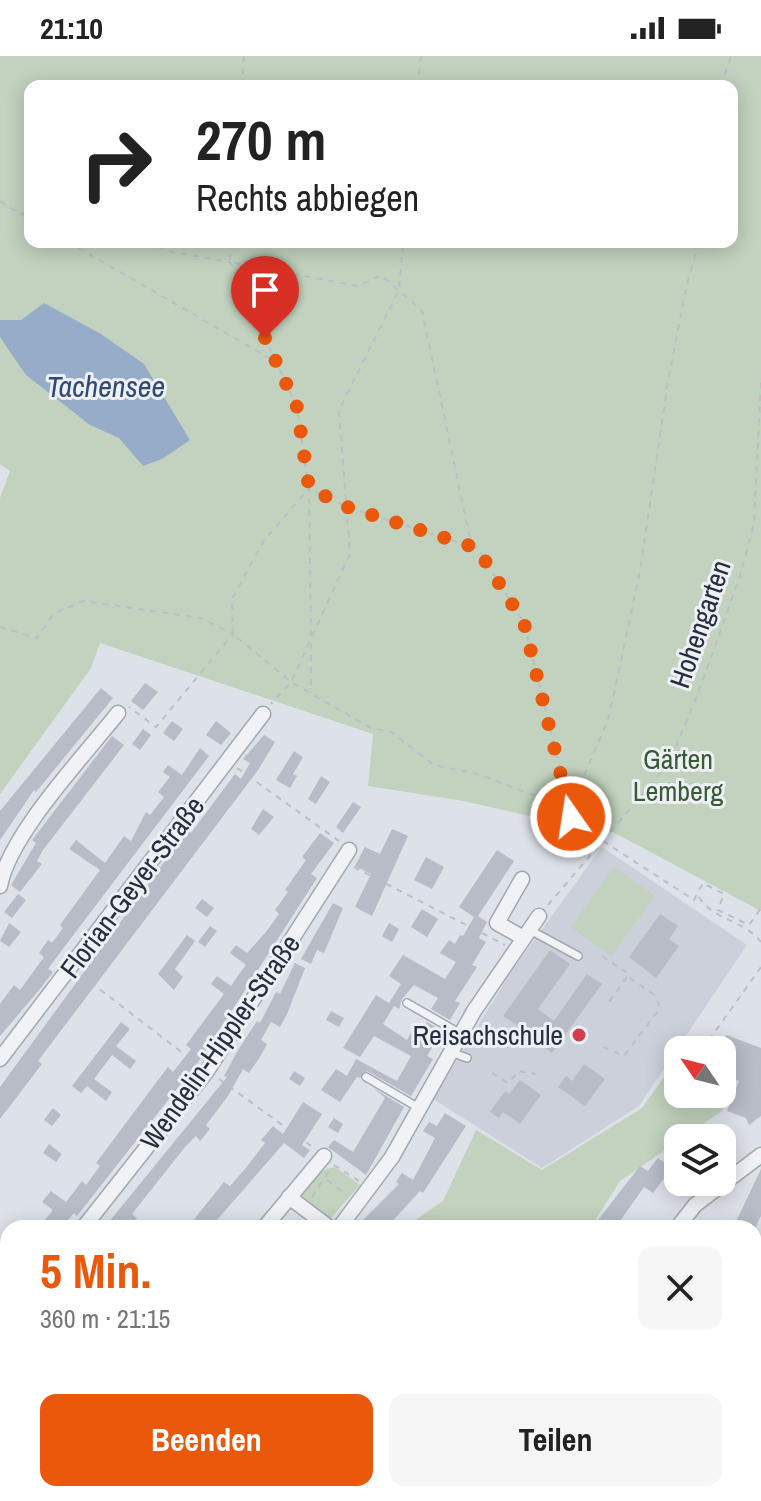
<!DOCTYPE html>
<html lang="de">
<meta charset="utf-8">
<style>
body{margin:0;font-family:"Archivo Narrow",sans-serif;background:#f6f6f6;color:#222;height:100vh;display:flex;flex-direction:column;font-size:30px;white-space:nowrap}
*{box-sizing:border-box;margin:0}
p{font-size:26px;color:#767676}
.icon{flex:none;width:44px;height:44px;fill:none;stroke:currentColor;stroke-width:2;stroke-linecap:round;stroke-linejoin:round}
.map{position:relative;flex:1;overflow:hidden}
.drawer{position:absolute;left:0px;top:1164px;width:762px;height:282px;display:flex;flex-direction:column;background:#fff;border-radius:24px 24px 0 0;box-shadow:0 4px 20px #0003}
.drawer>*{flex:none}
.hud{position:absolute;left:24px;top:24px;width:714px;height:168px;border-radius:16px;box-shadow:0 4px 20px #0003;background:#fff;color:#222;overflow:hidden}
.needle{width:52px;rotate:305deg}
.buttons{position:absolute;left:664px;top:980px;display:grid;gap:16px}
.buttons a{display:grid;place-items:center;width:72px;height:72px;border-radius:16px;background:#fff;box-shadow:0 4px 20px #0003;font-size:40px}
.pin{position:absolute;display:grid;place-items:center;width:68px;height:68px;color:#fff;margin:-82px -34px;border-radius:50% 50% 50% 0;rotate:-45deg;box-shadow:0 0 8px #0007}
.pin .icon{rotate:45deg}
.me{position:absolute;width:88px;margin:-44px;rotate:347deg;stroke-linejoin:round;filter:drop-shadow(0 0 6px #0008)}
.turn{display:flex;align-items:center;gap:28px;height:168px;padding:0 40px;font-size:36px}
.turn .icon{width:104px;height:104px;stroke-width:2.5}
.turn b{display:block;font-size:56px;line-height:68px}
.round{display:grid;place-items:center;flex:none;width:84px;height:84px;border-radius:16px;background:#f6f6f6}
.summary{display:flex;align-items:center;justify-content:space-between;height:136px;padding:0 40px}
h1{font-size:48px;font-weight:700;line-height:60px;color:#ea580c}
.primary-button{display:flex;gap:16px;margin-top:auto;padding:16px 40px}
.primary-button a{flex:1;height:92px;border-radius:16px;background:#ea580c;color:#fff;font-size:32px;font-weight:700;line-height:92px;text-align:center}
.primary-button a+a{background:#f6f6f6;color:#222}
.status{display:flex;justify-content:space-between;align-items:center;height:56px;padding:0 40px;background:#fff;direction:ltr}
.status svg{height:22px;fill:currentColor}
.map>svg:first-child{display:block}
.built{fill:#cbd0da}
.green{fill:#c2d2be;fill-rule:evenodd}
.water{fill:#97acc9}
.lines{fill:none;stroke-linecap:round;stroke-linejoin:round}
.stream{stroke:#97acc9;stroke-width:3}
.building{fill:#b7bcc7}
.service-casing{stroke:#a2a8b2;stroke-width:10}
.minor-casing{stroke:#a2a8b2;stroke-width:17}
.path{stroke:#bbbfc6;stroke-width:2;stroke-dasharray:6 6;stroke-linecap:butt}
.service{stroke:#f0f2f6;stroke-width:7}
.minor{stroke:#f0f2f6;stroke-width:14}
.route{stroke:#ea580c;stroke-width:14;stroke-dasharray:0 25.2}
.poi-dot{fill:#d23d4b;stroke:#edf0f5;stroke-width:3}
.labels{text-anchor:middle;stroke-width:6;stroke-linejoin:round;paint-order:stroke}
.street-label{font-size:28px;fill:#262e3f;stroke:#edf0f5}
.park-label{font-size:28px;fill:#385b33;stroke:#edf0f5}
.poi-label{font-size:28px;fill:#262e3f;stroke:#edf0f5;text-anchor:end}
.water-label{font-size:30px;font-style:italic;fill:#2f4a73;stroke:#edf0f5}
</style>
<div class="status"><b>21:10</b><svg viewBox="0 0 49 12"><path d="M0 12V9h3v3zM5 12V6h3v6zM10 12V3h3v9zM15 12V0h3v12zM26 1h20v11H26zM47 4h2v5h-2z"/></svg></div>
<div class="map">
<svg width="761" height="1445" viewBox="0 0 761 1445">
<rect width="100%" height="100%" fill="#dde1e8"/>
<!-- built -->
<polygon class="built" points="602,791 747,889 639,1050 542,1112 433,1043 511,916"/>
<!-- green -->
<g class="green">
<path d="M0 0H761V855L609 774 597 785 574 762 553 759 551 765 464 745 368 730 373 678 100 587 91 612 0 738V442L10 415 0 408ZM30 30H732V186H30Z"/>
<polygon points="614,811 655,840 611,900 571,871"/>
<polygon points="664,1021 678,1026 678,1038 707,1038 726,1046 722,1055 620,1125 590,1172 404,1172 443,1145 476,1074 542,1114 642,1052"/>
<path d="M335 1111 360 1129 329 1164 300 1142C302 1121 317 1115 335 1111Z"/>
<polygon points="761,1224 761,1340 754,1358 754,1238"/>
</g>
<!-- water -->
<polygon class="water" points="44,247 101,278 144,308 190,384 162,403 143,410 119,382 90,369 26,319 0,281 0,264 21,264"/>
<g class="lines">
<!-- stream -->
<g class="stream">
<polyline points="754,1343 761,1323"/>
<polyline points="711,1445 712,1443"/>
</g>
</g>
<!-- building -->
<g class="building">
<polygon points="145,627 158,636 143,654 131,645"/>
<polygon points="101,632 113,642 36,736 34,734 0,784 0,755"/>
<polygon points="172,665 183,673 174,685 163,677"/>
<polygon points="216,665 231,677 221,689 206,679"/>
<polygon points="143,673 151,679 140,694 132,688"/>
<polygon points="264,679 275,686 258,714 38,1005 42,1008 0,1063 0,1031 187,775 191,777 235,718 241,723 250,707 243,703"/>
<polygon points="112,680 124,689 43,794 37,805 42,808 20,836 11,829 36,787 32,784"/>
<polygon points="200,692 209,700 62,894 48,913 53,916 40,933 0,980 0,948 14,929 20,934 44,901 39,897 48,884 52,887 63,872 60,869 100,814 69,793 76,784 105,807 124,780 131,785 146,756 150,759 164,741 158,736 170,721 163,716 168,709 182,719"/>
<polygon points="294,695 303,701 293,718 297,720 290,732 276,724"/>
<polygon points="321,720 330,726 316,748 308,743"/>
<polygon points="353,746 361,751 343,777 336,771"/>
<polygon points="263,753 274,761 259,779 251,773"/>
<polygon points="392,773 408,780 372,860 355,851 371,818 355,810 365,791 380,798"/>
<polygon points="320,777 334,787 311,818 317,822 202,1001 77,1160 74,1157 61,1172 38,1172 53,1154 42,1146 51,1135 66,1146 82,1125 86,1129 100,1110 96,1107 158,1024 168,1011 173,1016 191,993 186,989 224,938 211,928 217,920 231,930 239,918 246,909 230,897 236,889 247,897 266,876 279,858 275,854 288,836 285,834 306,804 302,801"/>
<polygon points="497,794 514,805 478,860 487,866 479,882 486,886 472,909 477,911 455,945 460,947 450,964 431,953 438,942 414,929 402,943 399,953 394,950 383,968 407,984 414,971 421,976 427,966 442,975 427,1000 433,1003 411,1040 367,1015 360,1022 357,1021 340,1046 321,1034 336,1013 347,1020 356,1003 397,1025 411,1000 374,980 360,1001 343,992 376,939 389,947 401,928 389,920 403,899 445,923 456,906 440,897 449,884 455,888 460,879 463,880 474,861 459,851"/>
<polygon points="426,801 444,811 432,833 414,824"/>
<polygon points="18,838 26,844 12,862 4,856"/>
<polygon points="202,843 214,852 207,861 195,852"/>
<polygon points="333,847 343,852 324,897 317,894 311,908 301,903"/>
<polygon points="422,853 438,863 427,881 411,871"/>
<polygon points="660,858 678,870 669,883 679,890 656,922 629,901"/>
<polygon points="9,867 21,876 9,891 0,885"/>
<polygon points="389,867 399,873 392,886 382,880"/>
<polygon points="210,870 217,875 205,891 198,886"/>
<polygon points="187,879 195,885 175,913 183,921 174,934 158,918"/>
<polygon points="550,894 570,908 538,953 554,965 587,918 602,928 552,997 539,987 541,984 503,960"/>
<polygon points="295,907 305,912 287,958 280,971 271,966 261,984 267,988 260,1001 249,1017 243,1013 228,1040 206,1069 210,1073 200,1085 196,1080 185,1091 132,1158 137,1162 129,1172 104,1172 227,1021 224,1020 238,994 257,965 260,967 276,936 280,938"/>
<polygon points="331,955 344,962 339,971 326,964"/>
<polygon points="121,966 130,973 116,990 136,1005 130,1013 112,999 94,1023 112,1036 106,1045 87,1030 81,1037 72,1030"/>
<polygon points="726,979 761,992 761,1060 749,1069 746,1062 727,1055 739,1025 722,1018 720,994"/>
<polygon points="584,1008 605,1023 585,1050 558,1031 566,1020 572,1025"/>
<polygon points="294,1015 305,1022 300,1030 289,1023"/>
<polygon points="520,1024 541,1039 520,1068 503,1056 499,1062 490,1056 505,1035 509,1038"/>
<polygon points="373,1032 404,1051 366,1119 328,1091 334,1084 353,1096 385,1042"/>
<polygon points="303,1046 322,1058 302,1089 310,1094 304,1102 284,1087 210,1172 187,1172 224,1126 230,1130 245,1113 265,1087 261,1084 273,1070 283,1078"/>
<polygon points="53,1052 61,1059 52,1070 44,1064"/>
<polygon points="445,1057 466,1070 423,1137 420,1135 386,1172 355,1172 399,1128 396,1126 402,1117 413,1124 435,1082 423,1075 429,1066 437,1070"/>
<polygon points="334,1062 343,1068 338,1077 328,1071"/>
<polygon points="49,1088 62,1098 56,1106 43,1097"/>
<polygon points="658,1102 672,1112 653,1137 644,1131 615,1172 598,1164 640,1110 648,1115"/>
<polygon points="761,1113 761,1160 755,1172 733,1172"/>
</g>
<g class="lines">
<!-- service casing -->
<g class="service-casing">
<g id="service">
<polyline points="530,874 578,900"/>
<polyline points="407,947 461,978"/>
<polyline points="451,996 467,1002"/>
<polyline points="366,1021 419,1052"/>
</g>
</g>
<!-- minor casing -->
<g class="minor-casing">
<g id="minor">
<polyline points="522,823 497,867 522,881"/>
<path d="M0 830C9 779 84 700 118 657"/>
<polyline points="0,1003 263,658"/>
<polyline points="289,1141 330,1172"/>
<polyline points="83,1172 207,1015 349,794"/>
<polyline points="264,1172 324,1100"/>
<polyline points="339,1172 392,1101 474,955 539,860"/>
<polyline points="677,1172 695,1149 761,1099"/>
<polyline points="754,1222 761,1207"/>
<polyline points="0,1273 8,1263"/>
<polyline points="717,1438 732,1445"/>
<polyline points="12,1445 21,1438"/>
<polyline points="238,1445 241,1438"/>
<polyline points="375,1445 378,1438"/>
<polyline points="498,1445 500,1438"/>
<polyline points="648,1445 651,1438"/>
</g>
</g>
<!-- path -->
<g class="path">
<polyline points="242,30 244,0"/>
<polyline points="418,30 421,0"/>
<polyline points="721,30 731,0"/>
<polyline points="0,145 20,158 30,156"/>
<polyline points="21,158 30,164"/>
<polyline points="68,186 276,306"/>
<polyline points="147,186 172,196 230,206 297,351 309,432 263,486 232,543 233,578 291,626 350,498 339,354 399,234 403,186"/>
<polyline points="231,186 230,206 358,230 381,219 422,255 469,478 524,567 570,753 478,718 434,709 391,676 371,672 291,626 271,648"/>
<polyline points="0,571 37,582 53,558 83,545 201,562 233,578 156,671 129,651"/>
<polyline points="311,580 309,432 347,451 476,492"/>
<polyline points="311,587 311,636"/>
<polyline points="237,712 339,785"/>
<polyline points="603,785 694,844 703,827 724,838 718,854 749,869 761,852"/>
<polyline points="596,791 575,768 570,753 609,661 640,515 669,319 687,228 699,186"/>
<polyline points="354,811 505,889"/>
<path d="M699 841C714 865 743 863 761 886"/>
<polyline points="548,849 669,707 699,635 740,520 754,467 761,326"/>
<polyline points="602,900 629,918 609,946"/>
<polyline points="81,919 197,1008"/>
<polyline points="603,991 624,1000 657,956 659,948 653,938 627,920"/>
<polyline points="702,994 761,911"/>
<polyline points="492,1017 508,1027 519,1015 536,1018"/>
<polyline points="219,1023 314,1092"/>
<polyline points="334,1109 359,1125"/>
<polyline points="327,1124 347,1139"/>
<polyline points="312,1141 328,1116"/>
<polyline points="754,1303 761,1296"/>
<polyline points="332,1438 344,1445"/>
<polyline points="439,1445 441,1438"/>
</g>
<!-- service -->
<use href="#service" class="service"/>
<!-- minor -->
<use href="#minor" class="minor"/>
</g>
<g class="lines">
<!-- route -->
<polyline class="route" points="265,282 297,351 309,432 347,451 477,492 524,567 571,761"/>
</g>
<!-- markers -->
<circle class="poi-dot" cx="579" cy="979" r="8"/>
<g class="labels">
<!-- street labels -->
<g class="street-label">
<text transform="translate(700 568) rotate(-71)" y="10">Hohengarten</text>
<text transform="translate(132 831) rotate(-53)" y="10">Florian-Geyer-Straße</text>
<text transform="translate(220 986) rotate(-55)" y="10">Wendelin-Hippler-Straße</text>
</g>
<!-- park labels -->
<g class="park-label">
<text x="678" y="713">Gärten<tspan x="678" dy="32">Lemberg</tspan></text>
</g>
<!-- poi labels -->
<g class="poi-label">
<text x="563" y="989">Reisachschule</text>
</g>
<!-- water labels -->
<g class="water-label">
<text x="106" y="341">Tachensee</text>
</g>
</g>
</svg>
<div class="buttons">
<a><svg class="needle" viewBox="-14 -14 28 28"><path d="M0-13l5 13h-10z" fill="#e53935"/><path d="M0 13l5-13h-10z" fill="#767676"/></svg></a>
<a><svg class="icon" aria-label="layers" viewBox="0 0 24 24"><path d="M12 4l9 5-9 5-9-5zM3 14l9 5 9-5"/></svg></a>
</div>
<div class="pin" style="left:265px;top:282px;background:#d93025"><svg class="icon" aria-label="arrive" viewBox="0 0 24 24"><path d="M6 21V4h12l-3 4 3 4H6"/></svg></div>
<svg class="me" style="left:571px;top:761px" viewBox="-20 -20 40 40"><circle r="17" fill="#ea580c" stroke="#fff" stroke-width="3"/><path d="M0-11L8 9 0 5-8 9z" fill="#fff"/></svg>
<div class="hud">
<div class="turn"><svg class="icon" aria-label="right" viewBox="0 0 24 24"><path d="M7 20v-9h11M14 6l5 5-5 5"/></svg><div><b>270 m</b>Rechts abbiegen</div></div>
</div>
<section class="drawer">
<div class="summary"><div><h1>5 Min.</h1><p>360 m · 21:15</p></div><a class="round"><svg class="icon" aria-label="close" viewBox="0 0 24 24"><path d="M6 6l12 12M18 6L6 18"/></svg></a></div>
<div class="primary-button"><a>Beenden</a><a>Teilen</a></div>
</section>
</div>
